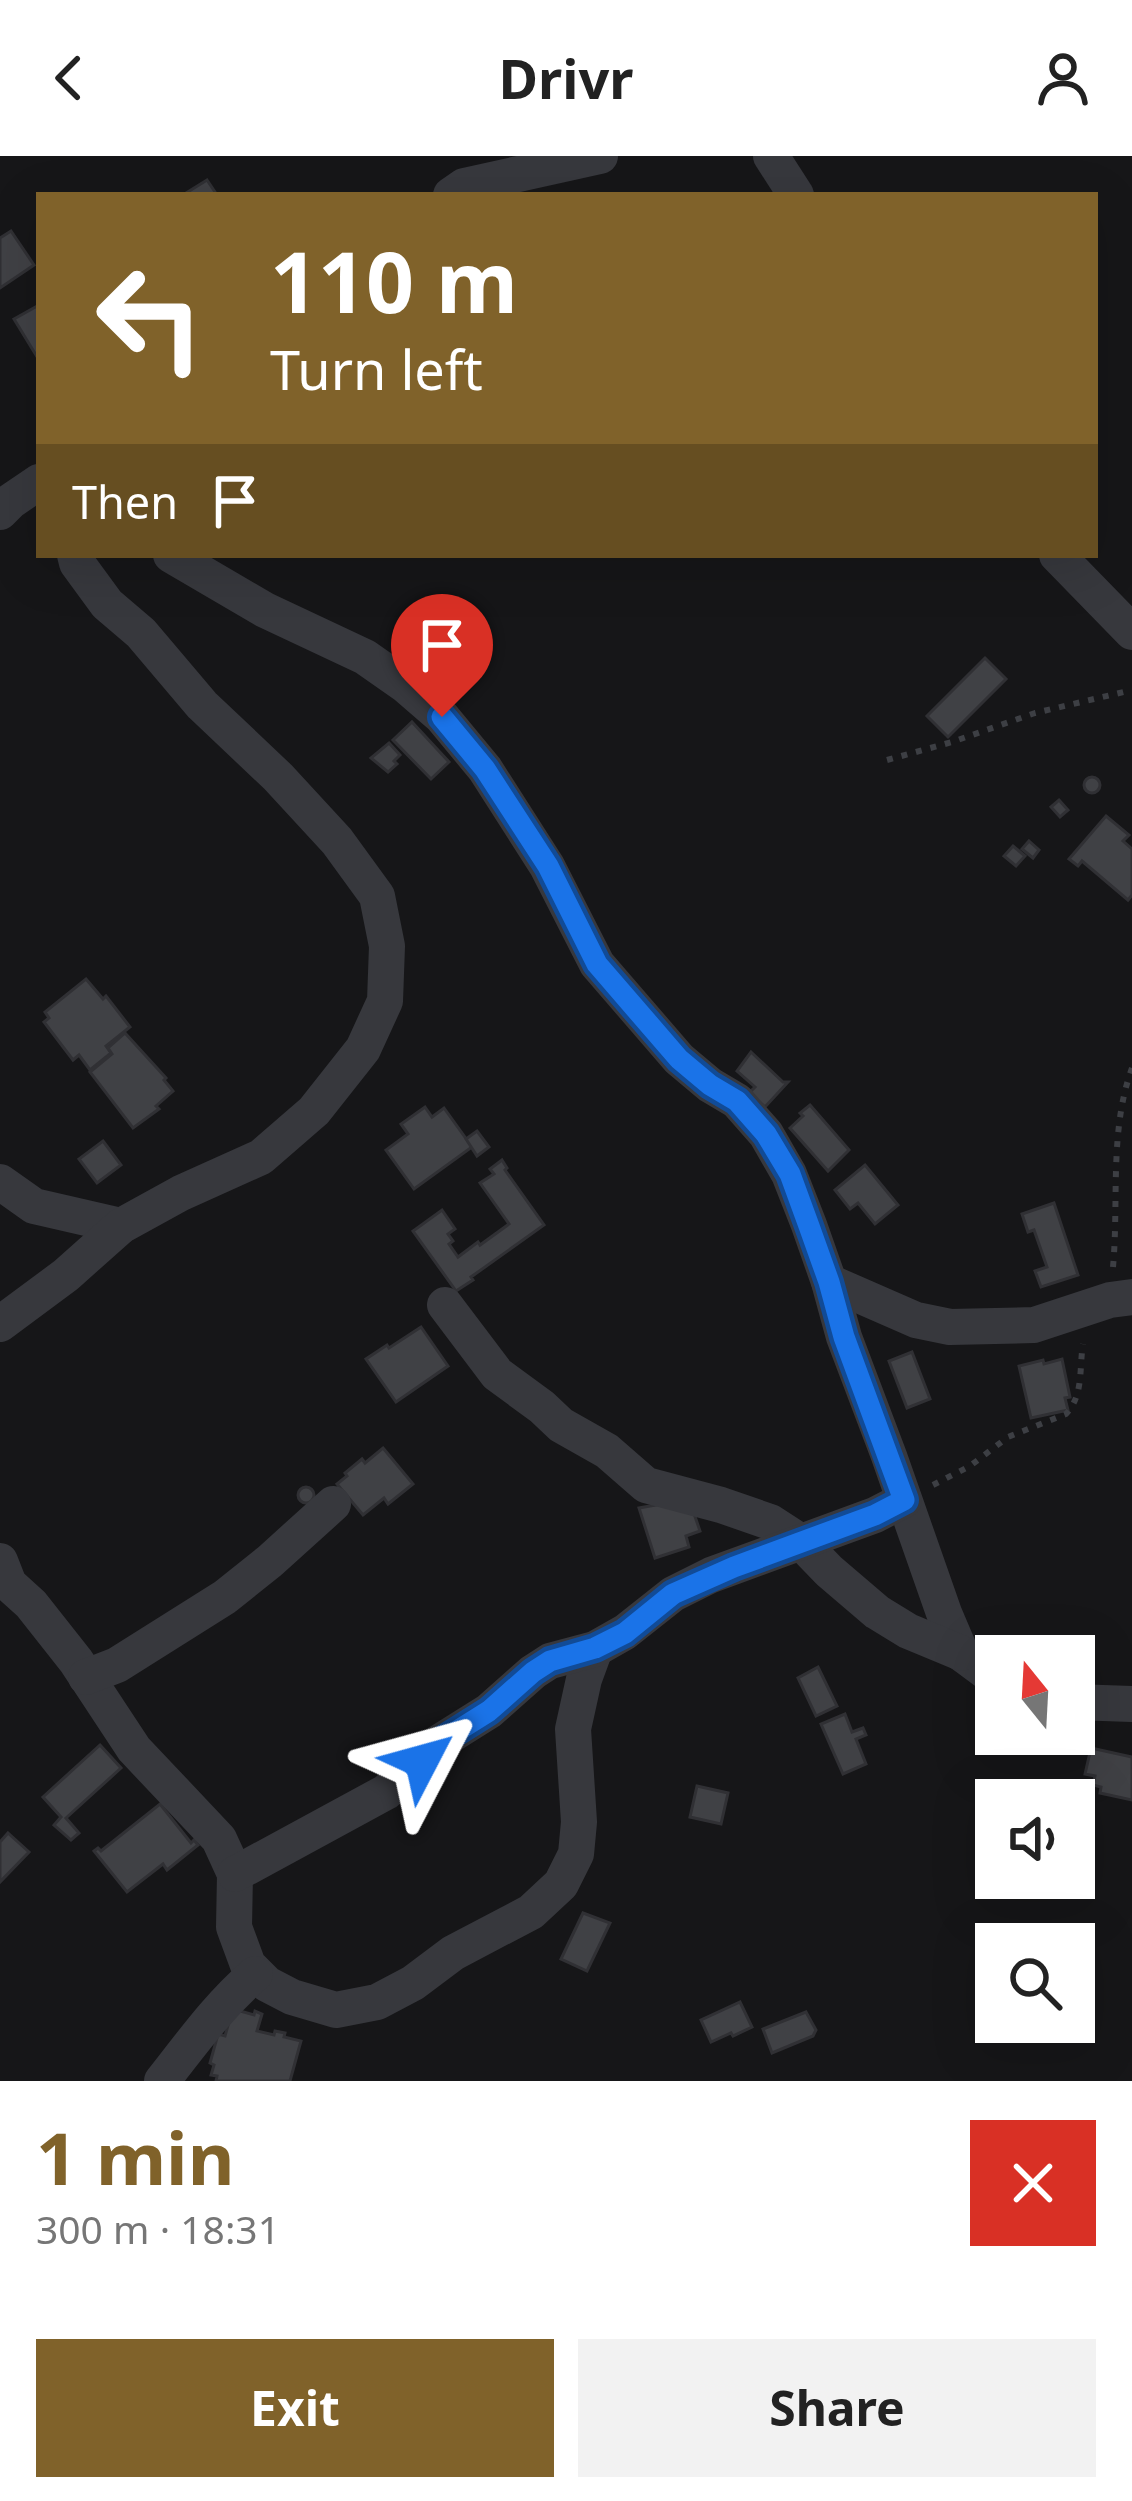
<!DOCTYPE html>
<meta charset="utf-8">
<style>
body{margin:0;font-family:"Noto Sans",sans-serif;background:#f2f2f2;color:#222;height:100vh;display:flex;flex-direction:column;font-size:45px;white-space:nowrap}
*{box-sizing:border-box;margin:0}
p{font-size:39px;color:#767676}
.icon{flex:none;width:66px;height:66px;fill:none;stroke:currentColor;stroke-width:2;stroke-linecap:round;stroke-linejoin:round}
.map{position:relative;height:1925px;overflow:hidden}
.side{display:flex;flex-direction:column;background:#fff;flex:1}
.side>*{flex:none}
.hud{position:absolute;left:36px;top:36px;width:1062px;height:366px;border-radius:0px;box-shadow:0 12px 48px #0002;background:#80622a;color:#fff;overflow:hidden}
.needle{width:78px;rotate:342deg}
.fabs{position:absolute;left:975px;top:1479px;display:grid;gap:24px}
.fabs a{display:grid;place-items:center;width:120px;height:120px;border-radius:0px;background:#fff;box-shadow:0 12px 48px #0002;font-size:60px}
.pin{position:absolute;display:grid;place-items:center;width:102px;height:102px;color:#fff;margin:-123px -51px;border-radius:50% 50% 50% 0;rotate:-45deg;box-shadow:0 0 12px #0007}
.pin .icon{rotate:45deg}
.me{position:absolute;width:132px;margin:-66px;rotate:51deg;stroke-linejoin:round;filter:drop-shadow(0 0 9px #0008)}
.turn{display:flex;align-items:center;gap:42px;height:252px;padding:0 36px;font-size:54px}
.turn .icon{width:156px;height:156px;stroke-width:2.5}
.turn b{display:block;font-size:84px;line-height:102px}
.then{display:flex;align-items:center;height:114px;padding:0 36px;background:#0003;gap:24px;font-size:45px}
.round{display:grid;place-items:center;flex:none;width:126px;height:126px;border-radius:0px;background:#f2f2f2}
.overview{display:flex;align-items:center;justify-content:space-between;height:204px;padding:0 36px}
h1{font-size:72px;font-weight:700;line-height:90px;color:#80622a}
.action{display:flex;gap:24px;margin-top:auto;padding:24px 36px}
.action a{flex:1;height:138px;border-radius:0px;background:#80622a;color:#fff;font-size:48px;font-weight:700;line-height:138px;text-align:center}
.action a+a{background:#f2f2f2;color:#222}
header{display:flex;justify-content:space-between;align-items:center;height:156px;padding:0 36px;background:#fff;font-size:54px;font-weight:700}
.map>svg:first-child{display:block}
.building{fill:#404145;stroke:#303034;stroke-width:3}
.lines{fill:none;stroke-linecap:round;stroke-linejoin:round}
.path{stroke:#3d3f44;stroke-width:6;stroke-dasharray:6 9;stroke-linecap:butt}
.street{stroke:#37383d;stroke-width:36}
.route-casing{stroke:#114b97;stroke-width:30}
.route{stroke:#1a73e8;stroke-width:21}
</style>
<header><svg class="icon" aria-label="back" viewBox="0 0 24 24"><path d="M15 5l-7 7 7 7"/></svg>Drivr<svg class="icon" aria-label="person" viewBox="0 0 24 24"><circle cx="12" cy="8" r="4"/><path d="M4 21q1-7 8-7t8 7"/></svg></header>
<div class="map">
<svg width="1132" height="1925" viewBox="0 0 1132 1925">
<rect width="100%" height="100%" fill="#161618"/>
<!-- building -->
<g class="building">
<polygon points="207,24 217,39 187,39 186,37"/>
<polygon points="11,75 34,109 0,132 0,82"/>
<polygon points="39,149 39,204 14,163"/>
<polygon points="985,502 1006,523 948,581 927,560"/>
<polygon points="412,566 449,606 431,623 393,584"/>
<polygon points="389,587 400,599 394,605 397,608 388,616 371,602"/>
<circle cx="1092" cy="629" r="8"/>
<polygon points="1059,644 1068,654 1060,661 1051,651"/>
<polygon points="1106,660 1129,679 1123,685 1132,693 1132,739 1128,744 1082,705 1078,710 1069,703"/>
<polygon points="1029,685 1039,694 1033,702 1022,693"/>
<polygon points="1013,690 1025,700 1016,710 1004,700"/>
<polygon points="86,823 103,843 106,840 130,871 106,890 111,897 90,914 79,899 73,904 44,866 49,862 45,856"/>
<polygon points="125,877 166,922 164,924 173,935 156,950 159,953 133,972 90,916 112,898 108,892"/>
<polygon points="751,896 783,926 788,926 765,951 749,937 755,931 737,915"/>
<polygon points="810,949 849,994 828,1015 790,972 803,960 800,957"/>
<polygon points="425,951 432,961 444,952 472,991 414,1033 386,994 408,978 401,968"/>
<polygon points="477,975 489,991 477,1000 466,983"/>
<polygon points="103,985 121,1009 97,1027 79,1003"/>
<polygon points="502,1004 507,1012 505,1014 544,1069 471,1121 473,1124 456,1135 413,1075 442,1054 455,1073 448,1078 453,1085 449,1088 458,1101 478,1086 480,1089 509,1068 480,1027 494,1018 490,1013"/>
<polygon points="865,1009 898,1049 875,1068 858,1047 850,1053 835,1034"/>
<polygon points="1054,1047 1078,1119 1041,1131 1035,1115 1047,1111 1034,1074 1028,1076 1022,1058"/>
<polygon points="421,1171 448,1210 396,1246 366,1203 387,1189 389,1192"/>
<polygon points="912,1196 930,1243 907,1252 889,1205"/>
<polygon points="1062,1203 1070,1241 1065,1242 1068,1254 1031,1262 1019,1210 1043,1204 1044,1208"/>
<polygon points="383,1292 413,1328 388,1348 384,1342 363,1359 337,1328 347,1320 345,1317 362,1303 365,1307"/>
<circle cx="306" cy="1339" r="8"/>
<polygon points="689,1343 700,1375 686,1380 689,1391 655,1402 639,1352"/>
<polygon points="818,1511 837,1550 816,1560 798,1522"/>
<polygon points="845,1558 852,1576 863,1572 866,1579 856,1583 866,1608 843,1618 821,1568"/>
<polygon points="100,1589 121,1612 66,1662 79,1677 71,1684 54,1669 61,1661 43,1641"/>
<polygon points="1091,1592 1132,1601 1132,1644 1100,1637 1101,1631 1093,1629 1095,1620 1085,1618"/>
<polygon points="697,1630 728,1637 721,1668 690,1661"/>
<polygon points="160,1648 191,1687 194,1684 198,1689 167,1714 163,1708 127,1736 94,1695 98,1692 101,1695"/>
<polygon points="8,1677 29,1696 0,1726 0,1686"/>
<polygon points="583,1757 610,1767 587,1815 561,1803"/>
<polygon points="740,1846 752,1871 733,1880 731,1877 711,1886 701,1864"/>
<polygon points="226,1851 254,1859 255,1855 262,1858 257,1875 274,1879 275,1875 285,1877 284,1881 301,1885 290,1925 216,1925 217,1920 211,1919 214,1909 210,1907 218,1878 225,1880 229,1866"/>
<polygon points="806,1856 816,1874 813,1880 772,1897 763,1873"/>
</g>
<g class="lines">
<!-- path -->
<g class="path">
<polyline points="887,604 952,586 1035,557 1132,534"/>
<path d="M1113 1111C1119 1045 1109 975 1132 912"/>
<path d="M933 1329 970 1310 1008 1281 1066 1258C1084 1239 1079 1212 1083 1188"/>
</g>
<!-- street -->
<g class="street">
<polyline points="771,0 796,39"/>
<polyline points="451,39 464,30 600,0"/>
<polyline points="0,356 11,345 39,326"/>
<polyline points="171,399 265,454 365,501 405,529 442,561 485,613 547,710 597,808 679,903 710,929 737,945 766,978 789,1018 809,1069 829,1126 844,1181 889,1300 944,1457 961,1497 996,1523"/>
<polyline points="1057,399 1132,476"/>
<polyline points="0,1026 34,1050 121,1070"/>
<polyline points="829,1126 916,1164 950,1171 1034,1169 1110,1144 1132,1141"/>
<polyline points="445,1149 497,1218 542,1251 561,1269 607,1295 646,1329 721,1349 770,1366 801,1386 829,1415 877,1456 908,1475 961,1497"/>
<polyline points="0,1168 66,1119 121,1070 181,1037 261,1001 314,955 363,893 385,845 387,790 377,740 337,685 278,621 202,549 141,477 107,448 77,407 75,399"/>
<polyline points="0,1405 9,1428 31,1448 76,1505 134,1593 219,1683 235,1718 234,1771 248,1809 267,1828 292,1841 336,1854 377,1846 413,1827 453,1797 531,1756 561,1728 576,1698 579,1666 573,1573 584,1523 595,1493"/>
<polyline points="86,1521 117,1509 225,1441 270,1405 333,1348"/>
<polyline points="1074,1546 1132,1548"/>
<polyline points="235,1718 386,1636 422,1605 438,1587 489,1555 533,1516 550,1505 595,1493 625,1476 673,1438 711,1419 875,1359 904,1344"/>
<path d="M162 1925C192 1887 218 1850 255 1818"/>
</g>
</g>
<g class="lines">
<!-- route casing -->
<g class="route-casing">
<polyline id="route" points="422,1605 438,1587 489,1555 533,1516 550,1505 595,1492 625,1477 673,1438 734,1411 875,1359 904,1344 844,1181 829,1126 809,1070 790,1018 766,978 737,945 710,929 679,903 597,808 548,710 485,613 442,561"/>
</g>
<!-- route -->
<use href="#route" class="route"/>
</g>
</svg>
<div class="fabs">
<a><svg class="needle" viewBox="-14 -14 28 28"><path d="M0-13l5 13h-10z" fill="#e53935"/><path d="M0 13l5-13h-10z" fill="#767676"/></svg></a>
<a><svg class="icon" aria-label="sound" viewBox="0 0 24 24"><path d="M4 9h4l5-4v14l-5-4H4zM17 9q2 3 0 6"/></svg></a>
<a><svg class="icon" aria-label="search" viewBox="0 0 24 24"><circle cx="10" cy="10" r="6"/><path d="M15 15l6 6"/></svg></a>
</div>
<div class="pin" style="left:442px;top:561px;background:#d93025"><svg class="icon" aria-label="arrive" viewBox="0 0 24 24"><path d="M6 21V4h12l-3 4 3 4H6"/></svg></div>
<svg class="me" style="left:422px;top:1605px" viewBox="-20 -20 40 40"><path d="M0-17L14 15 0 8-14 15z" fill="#1a73e8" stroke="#fff" stroke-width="4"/></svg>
<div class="hud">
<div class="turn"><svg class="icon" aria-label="left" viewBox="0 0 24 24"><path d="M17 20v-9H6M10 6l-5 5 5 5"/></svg><div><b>110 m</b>Turn left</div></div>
<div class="then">Then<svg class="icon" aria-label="arrive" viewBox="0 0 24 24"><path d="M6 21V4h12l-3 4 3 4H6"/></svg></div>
</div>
</div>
<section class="side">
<div class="overview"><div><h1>1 min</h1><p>300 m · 18:31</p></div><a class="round" style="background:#d93025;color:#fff"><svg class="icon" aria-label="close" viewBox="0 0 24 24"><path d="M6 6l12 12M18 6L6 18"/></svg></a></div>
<div class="action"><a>Exit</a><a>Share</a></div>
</section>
